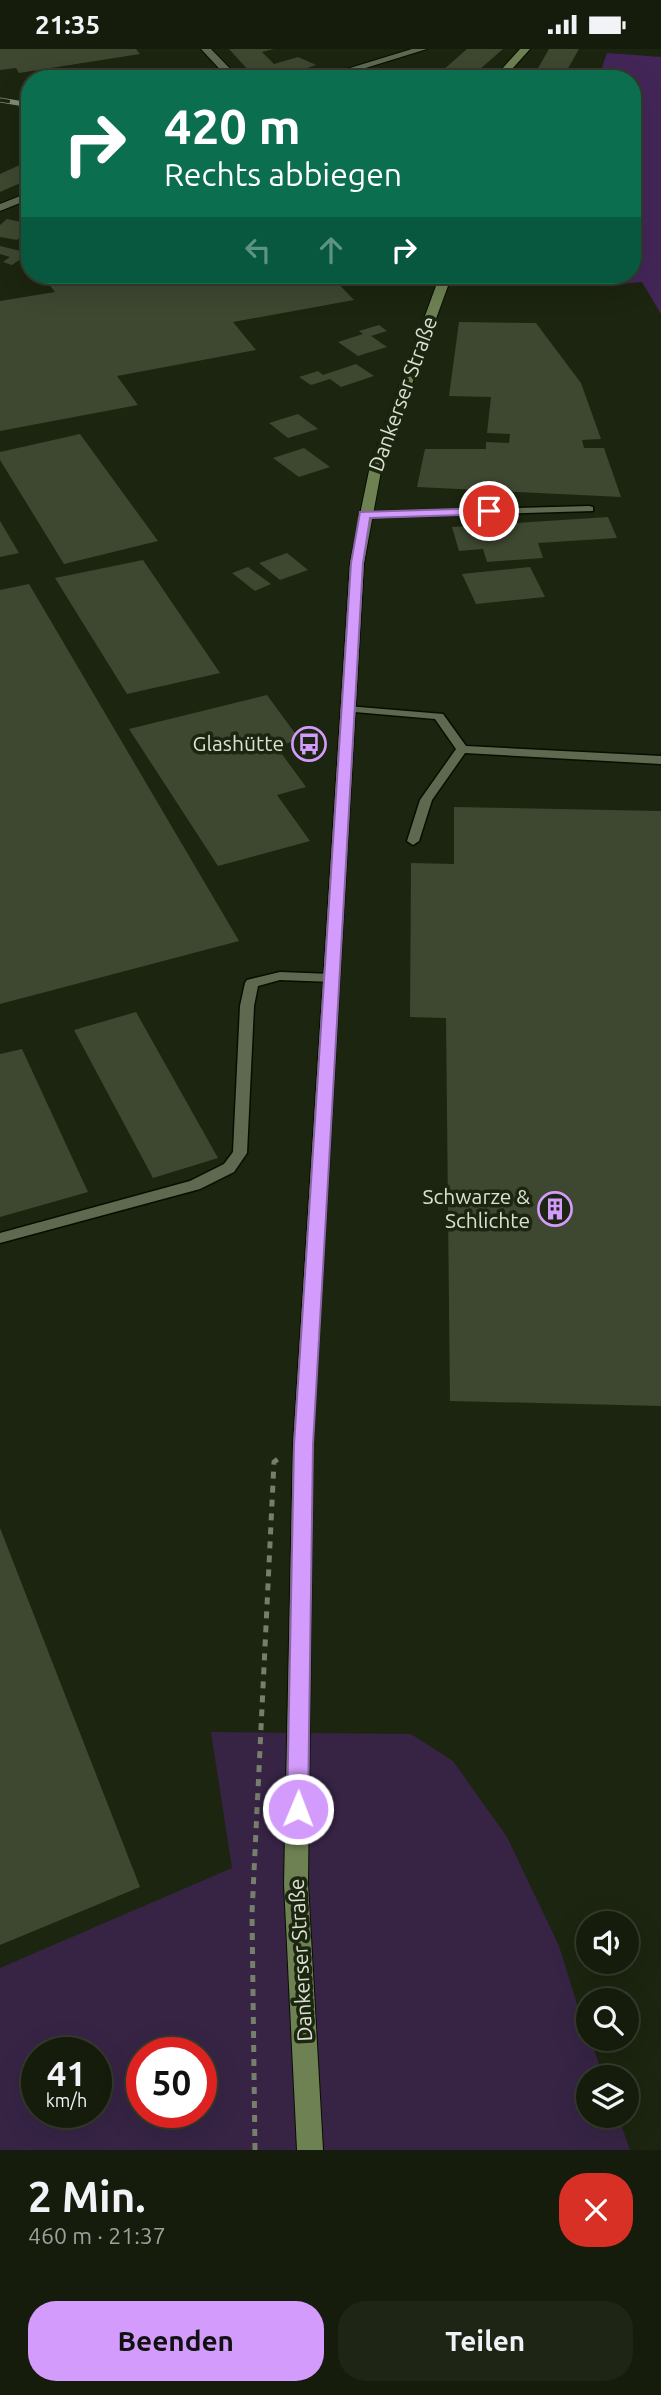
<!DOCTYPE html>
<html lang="de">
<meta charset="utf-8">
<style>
body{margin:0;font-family:Ubuntu,sans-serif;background:#1e2514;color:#f1f3f6;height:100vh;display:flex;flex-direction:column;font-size:26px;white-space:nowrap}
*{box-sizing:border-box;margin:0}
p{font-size:23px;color:#9da19d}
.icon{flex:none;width:38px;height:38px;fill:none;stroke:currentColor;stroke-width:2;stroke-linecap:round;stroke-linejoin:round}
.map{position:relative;height:2101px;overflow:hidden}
.sheet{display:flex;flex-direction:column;background:#151c0b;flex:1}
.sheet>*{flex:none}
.banner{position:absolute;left:21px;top:21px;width:620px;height:214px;border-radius:28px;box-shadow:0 7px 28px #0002,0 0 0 2px #343a2c;background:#0b6e4f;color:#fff;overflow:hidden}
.controls{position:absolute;left:576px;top:1862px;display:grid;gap:14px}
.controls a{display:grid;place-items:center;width:63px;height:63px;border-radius:50%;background:#151c0b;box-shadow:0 7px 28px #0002,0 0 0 2px #343a2c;font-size:35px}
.speed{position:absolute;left:21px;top:1988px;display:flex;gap:14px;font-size:35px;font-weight:700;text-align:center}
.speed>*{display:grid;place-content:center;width:91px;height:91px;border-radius:50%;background:#151c0b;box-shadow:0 7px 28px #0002,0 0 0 2px #343a2c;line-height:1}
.speed small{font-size:18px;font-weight:400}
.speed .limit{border:10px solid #d22;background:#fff;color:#111}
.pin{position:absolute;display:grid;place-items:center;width:60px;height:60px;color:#fff;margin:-30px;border:4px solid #fff;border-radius:50%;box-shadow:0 2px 7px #0007}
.me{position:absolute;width:77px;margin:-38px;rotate:1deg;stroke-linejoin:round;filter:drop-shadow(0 0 5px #0008)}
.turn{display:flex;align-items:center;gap:24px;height:147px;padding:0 28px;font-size:32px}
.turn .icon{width:91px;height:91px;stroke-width:2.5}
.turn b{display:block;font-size:49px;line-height:60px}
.lanes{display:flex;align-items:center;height:66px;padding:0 28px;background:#0003;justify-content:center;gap:35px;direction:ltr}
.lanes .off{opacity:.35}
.round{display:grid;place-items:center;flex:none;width:74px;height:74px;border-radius:28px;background:#1e2514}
.head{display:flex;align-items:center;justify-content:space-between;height:119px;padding:0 28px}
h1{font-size:42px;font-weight:700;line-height:52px}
.cta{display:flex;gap:14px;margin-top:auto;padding:14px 28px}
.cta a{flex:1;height:80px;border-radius:28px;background:#d39cfc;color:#111;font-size:28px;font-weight:700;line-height:80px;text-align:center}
.cta a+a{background:#1e2514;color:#f1f3f6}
.status{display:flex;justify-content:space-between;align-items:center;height:49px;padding:0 35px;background:#151c0b;direction:ltr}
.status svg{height:19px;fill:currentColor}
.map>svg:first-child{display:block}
.green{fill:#372445;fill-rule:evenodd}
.water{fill:#432658}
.building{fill:#3e4730}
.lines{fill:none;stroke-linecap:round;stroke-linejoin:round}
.lane-casing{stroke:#070e00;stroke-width:3}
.street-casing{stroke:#070e00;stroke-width:2}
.secondary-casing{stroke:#070e00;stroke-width:2}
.path{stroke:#767e6c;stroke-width:5;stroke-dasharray:7 7;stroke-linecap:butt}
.lane{fill:#5e6950;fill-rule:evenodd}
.street{fill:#5e6950;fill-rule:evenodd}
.secondary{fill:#6e8153;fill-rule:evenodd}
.rail-casing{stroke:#828a78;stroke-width:5}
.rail{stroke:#1c250f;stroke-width:3.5;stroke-dasharray:10;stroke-linecap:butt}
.route{fill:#d39cfc;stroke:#8965a4;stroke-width:2}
.labels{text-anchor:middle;stroke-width:7;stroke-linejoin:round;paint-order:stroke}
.street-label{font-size:21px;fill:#dae1d3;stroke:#1c250f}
.poi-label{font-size:21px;fill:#dae1d3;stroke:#1c250f;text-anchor:end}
</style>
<div class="status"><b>21:35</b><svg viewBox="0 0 49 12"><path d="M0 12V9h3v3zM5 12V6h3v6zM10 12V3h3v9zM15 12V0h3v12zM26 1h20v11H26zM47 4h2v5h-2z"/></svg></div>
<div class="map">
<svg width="661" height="2101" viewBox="0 0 661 2101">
<rect width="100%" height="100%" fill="#1c250f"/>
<!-- green -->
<path class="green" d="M211 1683 411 1685 453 1712 507 1788 559 1897 588 1990H590L604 2028H588V2067H618L630 2101H0V1919L232 1819ZM37 2004H96V2063H37ZM142 2004H201V2063H142Z"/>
<!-- water -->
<polygon class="water" points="607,4 661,8 661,265 642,233 618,235 613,226 632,226 632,30 598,30"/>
<!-- building -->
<g class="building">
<polygon points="0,0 136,0 140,5 19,24 16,19 0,21"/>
<polygon points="229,0 274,0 262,3 274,15 298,8 316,16 274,30 265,30 250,23"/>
<polygon points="467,0 503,0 472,27 442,22"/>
<polygon points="549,0 579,0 562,30 533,28"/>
<polygon points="22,115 30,118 30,124 27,126 30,130 0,143 0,125"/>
<polygon points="7,170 30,175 30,180 17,191 0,188 0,176"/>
<polygon points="0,197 29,204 12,216 3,213 10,208 0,205"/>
<polygon points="42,226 330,226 354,251 233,273 256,301 117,327 138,356 0,382 0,252 55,243"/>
<polygon points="459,273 536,274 581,334 601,390 582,391 584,399 604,399 621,448 417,438 425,400 486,400 486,393 509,394 510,385 487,384 491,348 449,347"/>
<polygon points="379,276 387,282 371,287 387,298 358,307 338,293 363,285 359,282"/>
<polygon points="356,315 374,327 341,338 330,330 311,336 299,328 318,322 323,326"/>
<polygon points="298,365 318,380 288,389 269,374"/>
<polygon points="80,385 158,492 64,515 0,411 0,403"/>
<polygon points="304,399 330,418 299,428 273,409"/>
<polygon points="608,468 617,489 538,494 543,509 487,513 483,500 459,502 452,478"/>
<polygon points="0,472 19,504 0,508"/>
<polygon points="287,504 308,521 280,531 259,514"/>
<polygon points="143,511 220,624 127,645 55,529"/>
<polygon points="248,518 271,535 255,542 232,524"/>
<polygon points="530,518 545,548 476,555 462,525"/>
<polygon points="29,535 239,892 0,955 0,541"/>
<polygon points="267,646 300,691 276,697 306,738 277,746 310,792 218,817 129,680"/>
<polygon points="454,758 661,762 661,1357 450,1352 446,969 410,968 411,814 454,815"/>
<polygon points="136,963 218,1109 153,1129 74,981"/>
<polygon points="22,1000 88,1143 0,1168 0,1005"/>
<polygon points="0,1479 140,1838 0,1896"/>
</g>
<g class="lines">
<!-- lane casing -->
<g class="lane-casing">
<g id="lane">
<polygon points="589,457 593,458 593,462 364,469 359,466 364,463"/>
<polygon points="347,657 443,665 466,697 661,707 661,715 465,704 432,751 419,792 413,796 407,792 420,751 456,700 435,670 343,662 343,658"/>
<polygon points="280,923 332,925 339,929 332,933 280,931 258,937 254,957 247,1104 234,1123 200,1140 0,1194 0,1184 190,1132 224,1115 233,1103 240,957 245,934 247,931"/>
</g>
</g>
<!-- street casing -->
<g class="street-casing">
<g id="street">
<polygon points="201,0 211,0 240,30 229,30"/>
<polygon points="412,0 427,0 330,30 314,30"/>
<polygon points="30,143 30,150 0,162 0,155"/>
</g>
</g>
<!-- secondary casing -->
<g class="secondary-casing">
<g id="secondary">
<polygon points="520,0 530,0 503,30 493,30"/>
<polygon points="440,226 452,226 382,417 364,514 313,1396 308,1835 323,2101 297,2101 284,1835 293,1396 350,514 370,417"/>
</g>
</g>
<!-- path -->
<polyline class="path" points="255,2101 252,1864 274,1413 278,1410"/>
<!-- lane -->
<use href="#lane" class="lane"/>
<!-- street -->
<use href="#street" class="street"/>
<!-- secondary -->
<use href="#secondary" class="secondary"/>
<!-- rail casing -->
<g class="rail-casing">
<polyline id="rail" points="0,51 30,56"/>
</g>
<!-- rail -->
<use href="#rail" class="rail"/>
</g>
<!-- route -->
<polygon class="route" points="489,459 493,460 493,465 370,469 363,514 313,1396 308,1760 305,1766 298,1769 290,1766 287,1760 294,1396 351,514 360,463"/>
<!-- icons -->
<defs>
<g id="bus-ring" transform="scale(1.75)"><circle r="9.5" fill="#1c250f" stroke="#d39cfc" stroke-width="1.5"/><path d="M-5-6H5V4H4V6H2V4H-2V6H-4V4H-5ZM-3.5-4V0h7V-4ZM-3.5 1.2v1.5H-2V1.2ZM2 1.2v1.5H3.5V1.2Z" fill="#d39cfc"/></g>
<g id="building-ring" transform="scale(1.75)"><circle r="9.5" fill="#1c250f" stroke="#d39cfc" stroke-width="1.5"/><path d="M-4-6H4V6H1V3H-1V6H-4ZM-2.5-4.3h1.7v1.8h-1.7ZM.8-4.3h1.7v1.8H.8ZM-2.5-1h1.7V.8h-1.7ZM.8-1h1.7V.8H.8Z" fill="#d39cfc"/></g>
</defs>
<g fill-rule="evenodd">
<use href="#bus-ring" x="309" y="695"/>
<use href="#building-ring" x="555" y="1160"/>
</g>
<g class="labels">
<!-- street labels -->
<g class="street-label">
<text transform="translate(403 345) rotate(-70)" y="7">Dankerser Straße</text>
<text transform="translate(301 1911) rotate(-93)" y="7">Dankerser Straße</text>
</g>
<!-- poi labels -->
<g class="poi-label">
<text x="284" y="702">Glashütte</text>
<text x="530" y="1155">Schwarze &amp;<tspan x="530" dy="24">Schlichte</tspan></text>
</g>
</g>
</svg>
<div class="controls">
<a><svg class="icon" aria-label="sound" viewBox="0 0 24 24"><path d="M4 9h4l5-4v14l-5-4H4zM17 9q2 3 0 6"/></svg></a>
<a><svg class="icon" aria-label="search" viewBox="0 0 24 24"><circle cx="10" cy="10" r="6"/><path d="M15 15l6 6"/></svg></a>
<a><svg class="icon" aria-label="layers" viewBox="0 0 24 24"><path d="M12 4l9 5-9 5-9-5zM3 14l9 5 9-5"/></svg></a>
</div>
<div class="speed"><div>41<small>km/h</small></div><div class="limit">50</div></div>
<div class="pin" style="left:489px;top:462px;background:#d93025"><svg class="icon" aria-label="arrive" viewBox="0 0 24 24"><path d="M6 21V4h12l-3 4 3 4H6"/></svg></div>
<svg class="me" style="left:298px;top:1760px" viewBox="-20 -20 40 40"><circle r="17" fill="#d39cfc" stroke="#fff" stroke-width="3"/><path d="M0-11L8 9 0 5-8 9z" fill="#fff"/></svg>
<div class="banner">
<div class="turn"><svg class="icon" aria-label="right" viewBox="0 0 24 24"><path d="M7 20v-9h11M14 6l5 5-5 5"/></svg><div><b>420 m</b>Rechts abbiegen</div></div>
<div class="lanes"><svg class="icon off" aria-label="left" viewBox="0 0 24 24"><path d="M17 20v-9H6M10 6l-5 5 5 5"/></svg><svg class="icon off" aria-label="ahead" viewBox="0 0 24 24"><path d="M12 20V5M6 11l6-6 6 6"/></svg><svg class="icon" aria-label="right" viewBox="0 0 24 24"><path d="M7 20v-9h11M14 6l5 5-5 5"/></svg></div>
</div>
</div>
<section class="sheet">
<div class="head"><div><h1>2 Min.</h1><p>460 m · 21:37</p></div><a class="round" style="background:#d93025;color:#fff"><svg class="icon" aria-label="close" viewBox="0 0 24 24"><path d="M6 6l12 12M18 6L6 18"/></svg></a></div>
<div class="cta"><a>Beenden</a><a>Teilen</a></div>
</section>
